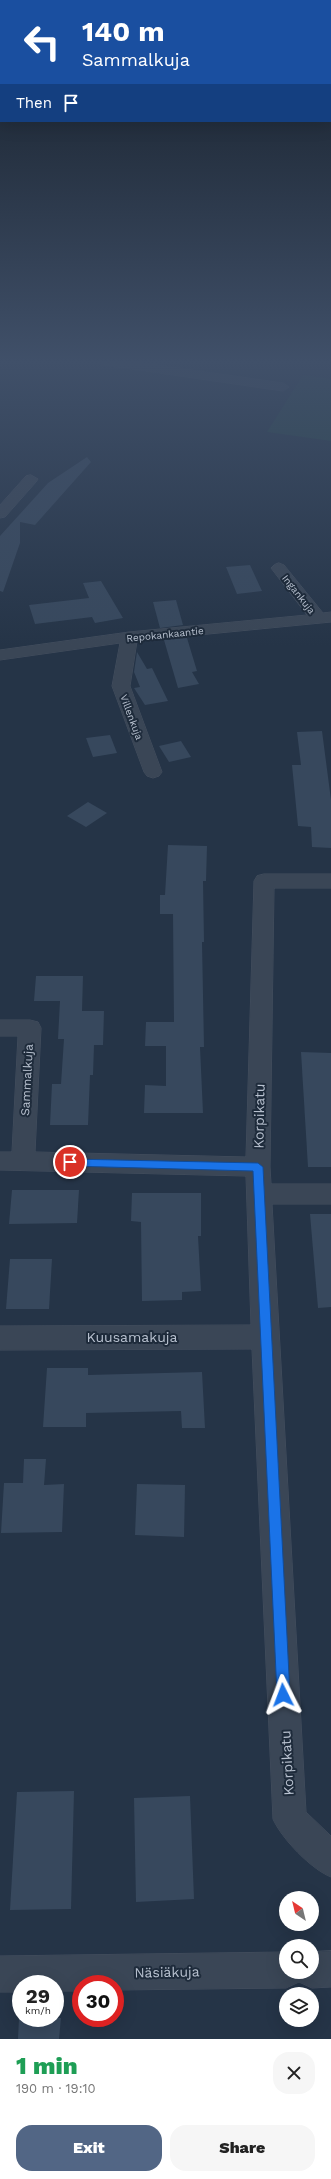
<!DOCTYPE html>
<meta charset="utf-8">
<style>
body{margin:0;font-family:"Work Sans",sans-serif;background:#f6f6f6;color:#222;height:100vh;display:flex;flex-direction:column;font-size:15px;white-space:nowrap}
*{box-sizing:border-box;margin:0}
p{font-size:13px;color:#767676}
.icon{flex:none;width:22px;height:22px;fill:none;stroke:currentColor;stroke-width:2;stroke-linecap:round;stroke-linejoin:round}
.map{position:relative;height:2039px;overflow:hidden}
.panel{display:flex;flex-direction:column;background:#fff;flex:1}
.panel>*{flex:none}
.banner{position:absolute;left:0px;top:0px;width:331px;height:122px;box-shadow:0 4px 16px #0002;background:#1a4fa0;color:#fff;overflow:hidden}
.needle{width:26px;rotate:325deg}
.tools{position:absolute;left:279px;top:1891px;display:grid;gap:8px}
.tools a{display:grid;place-items:center;width:40px;height:40px;border-radius:50%;background:#fff;box-shadow:0 4px 16px #0002;font-size:20px}
.speed{position:absolute;left:12px;top:1975px;display:flex;gap:8px;font-size:20px;font-weight:700;text-align:center}
.speed>*{display:grid;place-content:center;width:52px;height:52px;border-radius:50%;background:#fff;box-shadow:0 4px 16px #0002;line-height:1}
.speed small{font-size:10px;font-weight:400}
.speed .limit{border:6px solid #d22;background:#fff;color:#111}
.pin{position:absolute;display:grid;place-items:center;width:34px;height:34px;color:#fff;margin:-17px;border:2px solid #fff;border-radius:50%;box-shadow:0 1px 4px #0007}
.me{position:absolute;width:44px;margin:-22px;rotate:357deg;stroke-linejoin:round;filter:drop-shadow(0 0 3px #0008)}
.turn{display:flex;align-items:center;gap:14px;height:84px;padding:0 16px;font-size:18px}
.turn .icon{width:52px;height:52px;stroke-width:2.5}
.turn b{display:block;font-size:28px;line-height:34px}
.then{display:flex;align-items:center;height:38px;padding:0 16px;background:#0003;gap:8px;font-size:15px}
.round{display:grid;place-items:center;flex:none;width:42px;height:42px;border-radius:16px;background:#f6f6f6}
.overview{display:flex;align-items:center;justify-content:space-between;height:68px;padding:0 16px}
h1{font-size:24px;font-weight:800;line-height:30px;color:#1e9e55}
.primary-button{display:flex;gap:8px;margin-top:auto;padding:8px 16px}
.primary-button a{flex:1;height:46px;border-radius:16px;background:#526685;color:#fff;font-size:16px;font-weight:800;line-height:46px;text-align:center}
.primary-button a+a{background:#f6f6f6;color:#222}
.map>svg:first-child{display:block}
.green{fill:#274448}
.building{fill:#37485d}
.lines{fill:none;stroke-linecap:round;stroke-linejoin:round}
.minor-casing{stroke:#444f5f;stroke-width:1}
.minor{fill:#3a4656;fill-rule:evenodd}
.route{fill:#1a73e8;stroke:#114b97}
.labels{text-anchor:middle;stroke-width:4;stroke-linejoin:round;paint-order:stroke}
.far-street-label{font-size:10px;fill:#b8c1cf;stroke:#1e2b3b}
.street-label{font-size:12px;fill:#b8c1cf;stroke:#1e2b3b}
.near-street-label{font-size:14px;fill:#b8c1cf;stroke:#1e2b3b}
</style>
<div class="map">
<svg width="331" height="2039" viewBox="0 0 331 2039">
<rect width="100%" height="100%" fill="#253447"/>
<!-- green -->
<polygon class="green" points="303,375 331,379 331,441 267,432"/>
<!-- building -->
<g class="building">
<polygon points="87,457 91,462 35,525 20,522 20,543 3,592 0,591 0,536 48,483"/>
<polygon points="250,565 262,591 237,594 226,567"/>
<polygon points="101,581 123,618 95,623 92,617 35,624 29,605 89,598 83,583"/>
<polygon points="176,600 183,625 160,628 153,602"/>
<polygon points="187,638 197,671 192,672 199,684 178,688 164,640"/>
<polygon points="137,652 147,669 152,668 168,701 145,705 134,688 140,687 134,672"/>
<polygon points="322,731 331,800 331,848 312,847 311,827 298,826 292,765 301,765 297,732"/>
<polygon points="110,735 117,753 93,757 86,738"/>
<polygon points="181,741 191,757 169,762 159,746"/>
<polygon points="88,802 107,813 86,827 67,816"/>
<polygon points="168,845 207,846 206,881 203,881 204,942 202,942 204,1047 200,1047 203,1113 144,1113 145,1085 166,1086 166,1046 145,1046 146,1022 174,1022 173,914 160,914 160,895 165,895"/>
<polygon points="36,976 83,976 82,1011 104,1011 103,1045 94,1045 93,1075 90,1075 88,1125 50,1125 52,1084 61,1084 64,1039 58,1039 60,1001 34,1001"/>
<polygon points="301,1052 331,1053 331,1167 308,1167"/>
<polygon points="12,1190 79,1190 77,1223 9,1224"/>
<polygon points="132,1193 201,1193 201,1236 198,1236 201,1291 182,1292 182,1300 142,1301 141,1222 131,1221"/>
<polygon points="310,1214 331,1214 331,1307 318,1308"/>
<polygon points="10,1259 52,1259 49,1309 6,1309"/>
<polygon points="47,1368 88,1368 88,1375 202,1372 205,1428 182,1428 181,1411 86,1413 86,1427 43,1427"/>
<polygon points="24,1459 46,1459 44,1485 64,1484 62,1532 1,1533 4,1483 23,1483"/>
<polygon points="137,1484 185,1485 184,1537 135,1535"/>
<polygon points="74,1791 71,1909 10,1910 17,1792"/>
<polygon points="190,1796 194,1899 136,1902 134,1798"/>
<polygon points="19,2018 61,2018 59,2039 18,2039"/>
</g>
<g class="lines">
<!-- minor casing -->
<g class="minor-casing">
<g id="minor">
<polygon points="98,361 129,361 283,383 289,387 283,391 104,365"/>
<polygon points="31,475 38,479 36,482 5,517 0,518 0,505 26,476"/>
<polygon points="279,563 284,565 323,613 331,612 331,622 137,641 130,686 162,772 159,776 153,778 147,776 144,772 112,686 120,643 0,660 0,650 129,632 307,615 271,568 274,565"/>
<path d="M264 874H331V888H274L270 1167 271 1184H331V1204H272L306 1812 331 1836V1877C311 1869 282 1839 273 1819L252 1349 0 1350V1326L251 1325 246 1176 0 1170V1152H12L18 1036H0V1020H30L38 1022 41 1028 35 1152 246 1157 254 881 257 876Z"/>
<polygon points="331,1951 331,1987 312,1988 299,1982 286,1988 115,1990 115,1984 81,1984 81,1991 55,1991 55,1984 21,1984 21,1992 0,1992 0,1956 286,1952 286,1972 312,1972 312,1952"/>
</g>
</g>
<!-- minor -->
<use href="#minor" class="minor"/>
</g>
<!-- sky -->
<linearGradient id="sky" x2="0" y2="1"><stop stop-color="#141d27"/><stop offset="0.56" stop-color="#405069"/><stop offset="1" stop-color="#405069" stop-opacity="0"/></linearGradient>
<rect width="331" height="646" fill="url(#sky)"/>
<!-- route -->
<polygon class="route" points="70,1159 258,1163 263,1167 290,1695 288,1699 283,1701 278,1699 277,1695 253,1171 70,1166 65,1162"/>
<g class="labels">
<!-- far-street labels -->
<g class="far-street-label">
<text transform="translate(299 594) rotate(52)" y="4">Ingankuja</text>
<text transform="translate(165 634) rotate(-6)" y="4">Repokankaantie</text>
<text transform="translate(132 717) rotate(70)" y="4">Villenkuja</text>
</g>
<!-- street labels -->
<g class="street-label">
<text transform="translate(27 1080) rotate(-87)" y="4">Sammalkuja</text>
</g>
<!-- near-street labels -->
<g class="near-street-label">
<text transform="translate(259 1116) rotate(-89)" y="5">Korpikatu</text>
<text x="132" y="1342">Kuusamakuja</text>
<text transform="translate(287 1763) rotate(-93)" y="5">Korpikatu</text>
<text transform="translate(167 1972) rotate(-1)" y="5">Näsiäkuja</text>
</g>
</g>
</svg>
<div class="tools">
<a><svg class="needle" viewBox="-14 -14 28 28"><path d="M0-13l5 13h-10z" fill="#e53935"/><path d="M0 13l5-13h-10z" fill="#767676"/></svg></a>
<a><svg class="icon" aria-label="search" viewBox="0 0 24 24"><circle cx="10" cy="10" r="6"/><path d="M15 15l6 6"/></svg></a>
<a><svg class="icon" aria-label="layers" viewBox="0 0 24 24"><path d="M12 4l9 5-9 5-9-5zM3 14l9 5 9-5"/></svg></a>
</div>
<div class="speed"><div>29<small>km/h</small></div><div class="limit">30</div></div>
<div class="pin" style="left:70px;top:1162px;background:#d93025"><svg class="icon" aria-label="arrive" viewBox="0 0 24 24"><path d="M6 21V4h12l-3 4 3 4H6"/></svg></div>
<svg class="me" style="left:283px;top:1695px" viewBox="-20 -20 40 40"><path d="M0-17L14 15 0 8-14 15z" fill="#1a73e8" stroke="#fff" stroke-width="4"/></svg>
<div class="banner">
<div class="turn"><svg class="icon" aria-label="left" viewBox="0 0 24 24"><path d="M17 20v-9H6M10 6l-5 5 5 5"/></svg><div><b>140 m</b>Sammalkuja</div></div>
<div class="then">Then<svg class="icon" aria-label="arrive" viewBox="0 0 24 24"><path d="M6 21V4h12l-3 4 3 4H6"/></svg></div>
</div>
</div>
<section class="panel">
<div class="overview"><div><h1>1 min</h1><p>190 m · 19:10</p></div><a class="round"><svg class="icon" aria-label="close" viewBox="0 0 24 24"><path d="M6 6l12 12M18 6L6 18"/></svg></a></div>
<div class="primary-button"><a>Exit</a><a>Share</a></div>
</section>
